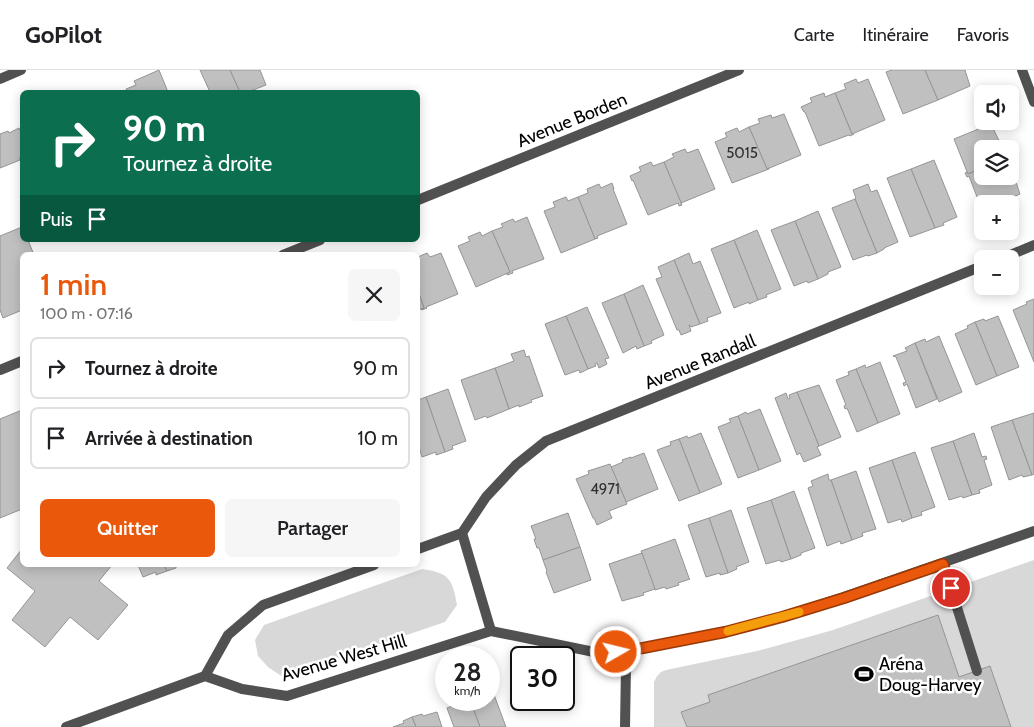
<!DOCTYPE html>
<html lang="fr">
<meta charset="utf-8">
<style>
body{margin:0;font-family:Cabin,sans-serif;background:#f6f6f6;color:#202124;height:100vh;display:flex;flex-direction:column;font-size:19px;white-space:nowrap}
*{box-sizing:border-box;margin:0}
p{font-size:16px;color:#757577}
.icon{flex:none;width:28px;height:28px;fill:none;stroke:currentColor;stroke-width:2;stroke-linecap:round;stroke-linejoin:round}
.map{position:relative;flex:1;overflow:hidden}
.details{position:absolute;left:20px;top:182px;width:400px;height:315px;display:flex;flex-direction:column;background:#fff;border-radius:8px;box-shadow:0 2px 12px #0003}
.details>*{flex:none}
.hud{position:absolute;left:20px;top:20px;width:400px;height:152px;border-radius:8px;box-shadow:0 2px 12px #0003;background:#0b6e4f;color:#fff;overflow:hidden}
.controls{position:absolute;left:974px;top:15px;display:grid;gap:10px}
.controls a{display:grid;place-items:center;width:45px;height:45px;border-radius:8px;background:#fff;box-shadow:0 2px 12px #0003;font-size:25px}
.speed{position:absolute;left:435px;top:576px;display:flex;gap:10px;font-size:25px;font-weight:700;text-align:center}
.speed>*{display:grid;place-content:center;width:65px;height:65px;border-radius:50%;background:#fff;box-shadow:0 2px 12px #0003;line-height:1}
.speed small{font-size:12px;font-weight:400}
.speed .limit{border:2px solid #111;border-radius:8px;background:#fff;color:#111}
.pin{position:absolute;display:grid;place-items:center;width:42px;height:42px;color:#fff;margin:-21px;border:2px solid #fff;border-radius:50%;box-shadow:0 1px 5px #0007}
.me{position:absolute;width:55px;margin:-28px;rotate:82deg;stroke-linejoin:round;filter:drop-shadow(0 0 4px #0008)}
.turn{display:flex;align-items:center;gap:18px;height:105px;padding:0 20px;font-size:22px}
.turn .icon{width:65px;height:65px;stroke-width:2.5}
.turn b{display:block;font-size:35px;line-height:42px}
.then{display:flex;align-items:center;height:48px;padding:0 20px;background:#0003;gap:10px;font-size:19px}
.round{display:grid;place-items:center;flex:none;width:52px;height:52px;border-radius:8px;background:#f6f6f6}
.head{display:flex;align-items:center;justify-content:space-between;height:85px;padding:0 20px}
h1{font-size:30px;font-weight:600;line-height:38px;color:#ea580c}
.button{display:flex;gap:10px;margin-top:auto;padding:10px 20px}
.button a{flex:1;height:58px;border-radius:8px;background:#ea580c;color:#fff;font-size:20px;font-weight:600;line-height:58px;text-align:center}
.button a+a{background:#f6f6f6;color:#202124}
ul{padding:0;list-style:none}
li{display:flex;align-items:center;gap:15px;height:62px;margin:0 10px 8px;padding:0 10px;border:2px solid #e0e0e0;border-radius:8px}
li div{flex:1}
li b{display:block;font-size:19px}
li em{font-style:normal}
header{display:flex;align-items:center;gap:30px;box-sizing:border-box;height:70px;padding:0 25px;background:#fff;border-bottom:1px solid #e0e0e0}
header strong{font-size:24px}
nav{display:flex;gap:28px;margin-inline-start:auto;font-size:18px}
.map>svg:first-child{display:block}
.green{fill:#d8d8d8}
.building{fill:#c0c0c0;stroke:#959595}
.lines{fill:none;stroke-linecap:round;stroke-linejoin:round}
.lane{stroke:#515151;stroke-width:10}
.street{stroke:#515151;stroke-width:10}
.route-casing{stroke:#983908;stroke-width:12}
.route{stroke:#ea580c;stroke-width:9}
.slow{stroke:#f59e0b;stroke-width:9}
.labels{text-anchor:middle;stroke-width:5;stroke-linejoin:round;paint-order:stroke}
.number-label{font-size:15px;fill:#303030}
.street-label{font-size:18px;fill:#000;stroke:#fff}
.poi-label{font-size:18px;fill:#000;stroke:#fff;text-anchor:start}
</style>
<header>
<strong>GoPilot</strong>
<nav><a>Carte</a><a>Itinéraire</a><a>Favoris</a></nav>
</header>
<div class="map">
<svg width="1034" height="657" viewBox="0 0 1034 657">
<rect width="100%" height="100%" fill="#fff"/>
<!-- green -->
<g class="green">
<polygon points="1034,490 1034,657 654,657 654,612 657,606 661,602 666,600 757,581 808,567 833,560"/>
<path d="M422 499C449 503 452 508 457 535L445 552 283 607 268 597 258 586 255 570 264 555Z"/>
</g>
<!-- building -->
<g class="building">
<polygon points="159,0 168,22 127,22 126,19 136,15 134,11"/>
<polygon points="200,0 230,0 240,22 210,22"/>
<polygon points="230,0 260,0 266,15 248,22 240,22"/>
<polygon points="892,0 925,0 938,30 903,44 886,2"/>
<polygon points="925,0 965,0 970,16 938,30"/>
<polygon points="856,9 858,13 868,9 885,50 852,64 835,23 846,19 844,14"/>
<polygon points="824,23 825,27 835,23 852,64 853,63 854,64 850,66 849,65 819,76 805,42 804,42 801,37 812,32 810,28"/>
<polygon points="784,44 801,85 767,99 749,57 760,53 758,49 771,45 772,48"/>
<polygon points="991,54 1003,79 982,79 982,98 968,104 954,69"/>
<polygon points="749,57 767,99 769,98 769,99 732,113 715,72 727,67 725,63 737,58 739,62"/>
<polygon points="19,58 22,65 22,87 19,88 20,90 0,98 0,64 8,61 9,63"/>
<polygon points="685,79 687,83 698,79 715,119 681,133 664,92 674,87 672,84"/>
<polygon points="934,90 957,147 943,153 944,155 935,158 911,99"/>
<polygon points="651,92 653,96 664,92 682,135 679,136 678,133 648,145 633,110 632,111 630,106 641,101 639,97"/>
<polygon points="1010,95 1020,124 997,134 982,134 982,140 969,106 967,107 965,103 967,102 968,104 982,98 982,106 1010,106"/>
<polygon points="911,99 935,158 910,167 887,108"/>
<polygon points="612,113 614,119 613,119 627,154 597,166 598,168 595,169 578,127 588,123 587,119 599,114 601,118"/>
<polygon points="868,114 871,122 877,120 898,172 884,178 884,179 877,183 855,129 856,128 853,120"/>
<polygon points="566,127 568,131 578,127 595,169 561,183 544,141 555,137 553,132"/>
<polygon points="855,129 877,183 868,186 867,185 853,190 832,138"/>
<polygon points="818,141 841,197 828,202 828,204 818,209 795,151"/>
<polygon points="527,147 544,189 512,201 513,203 507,205 507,203 510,202 492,161 503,157 501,154 513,149 515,152"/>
<polygon points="795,151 818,209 808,213 807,211 794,216 771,160"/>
<polygon points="22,157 22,170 28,170 34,185 22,185 22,240 3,248 0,240 0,166"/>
<polygon points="757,160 781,219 766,225 767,227 758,230 734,170"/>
<polygon points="492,161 510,202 476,217 458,176 470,171 468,167 480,162 482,166"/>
<polygon points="734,170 758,230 749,234 749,232 734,238 711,179"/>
<polygon points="427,183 430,187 441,183 458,224 426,237 427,238 422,240 421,239 424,238 418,221 418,187"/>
<polygon points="689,183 693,194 700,191 721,243 707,248 708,251 700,254 674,190"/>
<polygon points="674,190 700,254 691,257 690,255 689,255 691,261 681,265 679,260 677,260 656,209 662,207 658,197"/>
<polygon points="643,215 664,265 651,271 652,273 644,276 624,224"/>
<polygon points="418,221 424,238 418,240"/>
<polygon points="624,224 644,276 637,279 636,276 623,283 602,233"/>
<polygon points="1034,229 1034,292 1013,240 1027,234 1026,232"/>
<polygon points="587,237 609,288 605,289 607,294 599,298 597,293 595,294 596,296 588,299 566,246"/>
<polygon points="566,246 588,299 580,303 579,300 565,305 545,254"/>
<polygon points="998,246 1019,297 997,306 975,252 984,249 985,251"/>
<polygon points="975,252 997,306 976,315 955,264 968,258 967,256"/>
<polygon points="939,266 962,322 939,332 915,273 925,269 926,272"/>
<polygon points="915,273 937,329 916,338 907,314 904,316 903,313 906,312 896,287 893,286 907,281 905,278"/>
<polygon points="524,280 526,287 529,286 543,326 531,330 532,332 519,337 519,335 509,339 495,298 514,291 511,284"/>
<polygon points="880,292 900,344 878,353 856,299 865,295 866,298"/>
<polygon points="495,298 509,339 487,348 486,346 475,350 461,310"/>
<polygon points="856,299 878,353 857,362 847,338 845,339 844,336 846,335 836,310 849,305 848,302"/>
<polygon points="819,315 841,367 819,376 797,322"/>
<polygon points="448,319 466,371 452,376 453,379 445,382 426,327"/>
<polygon points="797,322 819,376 817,377 821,385 804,392 800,383 797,385 775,328 786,323 788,329 790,328 789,325"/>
<polygon points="426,327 445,382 436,385 436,382 422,387 418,374 418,330"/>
<polygon points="760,339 781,391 759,400 738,346 746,342 747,344"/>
<polygon points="22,340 22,439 0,448 0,349"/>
<polygon points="1034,343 1034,404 1032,405 1012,350"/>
<polygon points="738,346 759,400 738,408 718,357 731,352 729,349"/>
<polygon points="1012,350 1032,405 1023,407 1022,405 1009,410 991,357"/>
<polygon points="701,363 722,414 700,423 679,369 687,366 688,368"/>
<polygon points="974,363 982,387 986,386 987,389 984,390 992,415 979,420 980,423 972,425 953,371"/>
<polygon points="679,369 700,423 679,431 657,380 671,375 670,372"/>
<polygon points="953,371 972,425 963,428 962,426 949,430 931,378"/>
<polygon points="915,382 935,437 921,442 922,445 912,448 892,390"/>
<polygon points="644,383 658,419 626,432 611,397 623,392 622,390 631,387 631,388"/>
<polygon points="892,390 912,448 902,452 901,449 888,453 869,398"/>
<polygon points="610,394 627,434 609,441 612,448 597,455 594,448 593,448 576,409 589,404 588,401"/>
<polygon points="856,401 876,459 862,463 863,466 852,470 831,410"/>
<polygon points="828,404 829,410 831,410 852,470 841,474 840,471 827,476 808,418 813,416 811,411"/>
<polygon points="794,421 815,478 801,483 801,485 791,489 771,430"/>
<polygon points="771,430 791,489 781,492 780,490 766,494 747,438"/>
<polygon points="731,440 749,492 736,497 737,499 728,503 709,448"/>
<polygon points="568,443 580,477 543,490 539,478 537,478 534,469 536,469 531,456"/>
<polygon points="709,448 728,503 720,505 720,503 706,507 688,455"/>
<polygon points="675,469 689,508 690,509 678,513 679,515 666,519 665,517 655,520 641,481"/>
<polygon points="580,477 591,510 554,523 546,502 547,501 543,490"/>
<polygon points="22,479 22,495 112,495 99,511 128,535 98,570 70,547 45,577 12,550 35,521 7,498"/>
<polygon points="642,483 655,519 643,523 644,525 622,531 609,494"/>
<polygon points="138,495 164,495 167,501 156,505 156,502 143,507"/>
<polygon points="164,495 177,495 176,496 176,498 167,501"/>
<polygon points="938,545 959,607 990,596 1011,657 687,657 681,642 710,632 708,625"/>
<polygon points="493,622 506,657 480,657 470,630 489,630 489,624"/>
<polygon points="467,630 470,630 480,657 454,657 447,638"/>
<polygon points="437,642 442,657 416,657 412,647 422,644 423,646"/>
<polygon points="412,647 416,657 393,657 404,653 403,651"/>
</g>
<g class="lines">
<!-- lane -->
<polyline class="lane" points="943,493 977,601"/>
<!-- street -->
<g class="street">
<polyline points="1022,0 1034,32"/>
<polyline points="0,9 21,0"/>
<polyline points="418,130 739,0"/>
<polyline points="283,185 320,170"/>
<polyline points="1001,189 1034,175"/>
<polyline points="0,300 22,291"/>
<polyline points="462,463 491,561"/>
<polyline points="418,479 462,463 486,427 516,395 546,371 982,196"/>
<polyline points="625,581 626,596 625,657"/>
<polyline points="205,606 228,565 263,535 374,495"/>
<polyline points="66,657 205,606 242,619 287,626 491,561 599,583 616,582 643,578 725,562 782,547 844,527 1034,461"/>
</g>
</g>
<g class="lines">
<!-- route casing -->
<g class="route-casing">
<polyline id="route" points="616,582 643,578 725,562 782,547 844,528 943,494 951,518"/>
</g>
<!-- route -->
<use href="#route" class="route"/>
<!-- slow -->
<polyline class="slow" points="728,561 799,542"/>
</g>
<!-- icons -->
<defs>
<g id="stadium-bare" transform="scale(1.5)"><path d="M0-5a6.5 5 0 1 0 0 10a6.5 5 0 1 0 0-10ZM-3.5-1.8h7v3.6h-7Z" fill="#000" stroke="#fff" stroke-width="2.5" paint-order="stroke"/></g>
</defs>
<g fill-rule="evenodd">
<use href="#stadium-bare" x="864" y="604"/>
</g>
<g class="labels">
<!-- number labels -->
<g class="number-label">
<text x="742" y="88">5015</text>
<text x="605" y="424">4971</text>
</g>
<!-- street labels -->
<g class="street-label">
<text transform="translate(572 50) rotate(-22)" y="6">Avenue Borden</text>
<text transform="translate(700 292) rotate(-22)" y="6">Avenue Randall</text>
<text transform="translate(344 588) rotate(-16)" y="6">Avenue West Hill</text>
</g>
<!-- poi labels -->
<g class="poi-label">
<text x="879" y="600">Aréna<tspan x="879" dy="21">Doug-Harvey</tspan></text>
</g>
</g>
</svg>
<div class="controls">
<a><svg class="icon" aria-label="sound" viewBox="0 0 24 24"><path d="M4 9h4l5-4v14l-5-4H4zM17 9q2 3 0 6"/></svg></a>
<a><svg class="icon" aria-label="layers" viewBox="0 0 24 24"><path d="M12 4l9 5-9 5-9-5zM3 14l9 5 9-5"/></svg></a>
<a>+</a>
<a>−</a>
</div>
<div class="speed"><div>28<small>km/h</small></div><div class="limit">30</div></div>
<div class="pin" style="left:951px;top:518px;background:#d93025"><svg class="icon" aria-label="arrive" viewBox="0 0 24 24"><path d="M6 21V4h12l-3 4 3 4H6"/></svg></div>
<svg class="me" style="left:616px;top:582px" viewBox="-20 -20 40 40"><circle r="17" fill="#ea580c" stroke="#fff" stroke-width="3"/><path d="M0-11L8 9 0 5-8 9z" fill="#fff"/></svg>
<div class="hud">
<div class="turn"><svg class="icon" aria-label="right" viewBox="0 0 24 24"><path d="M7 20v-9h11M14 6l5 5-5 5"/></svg><div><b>90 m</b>Tournez à droite</div></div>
<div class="then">Puis<svg class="icon" aria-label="arrive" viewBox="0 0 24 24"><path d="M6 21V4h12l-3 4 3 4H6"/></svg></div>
</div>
<section class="details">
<div class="head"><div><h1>1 min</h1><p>100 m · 07:16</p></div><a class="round"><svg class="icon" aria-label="close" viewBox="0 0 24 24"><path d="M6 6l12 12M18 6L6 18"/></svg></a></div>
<ul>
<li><svg class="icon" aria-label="right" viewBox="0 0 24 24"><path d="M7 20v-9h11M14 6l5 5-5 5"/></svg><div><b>Tournez à droite</b></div><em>90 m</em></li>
<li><svg class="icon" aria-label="arrive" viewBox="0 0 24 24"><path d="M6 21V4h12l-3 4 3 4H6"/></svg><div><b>Arrivée à destination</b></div><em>10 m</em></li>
</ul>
<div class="button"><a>Quitter</a><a>Partager</a></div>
</section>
</div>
